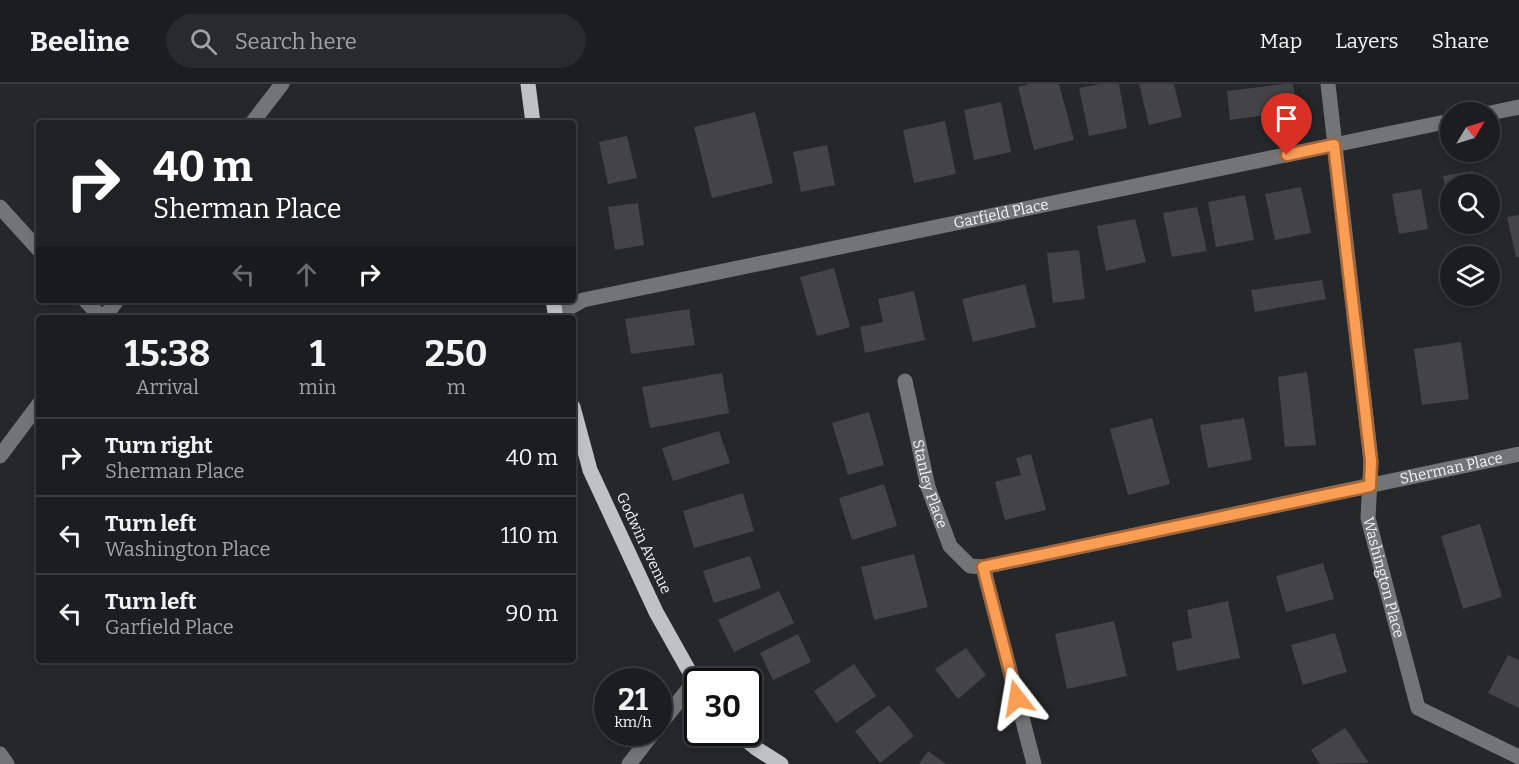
<!DOCTYPE html>
<style>
body{margin:0;font-family:Bitter,serif;background:#292a2d;color:#f1f3f6;height:100vh;display:flex;flex-direction:column;font-size:22px;white-space:nowrap}
*{box-sizing:border-box;margin:0}
p{font-size:20px;color:#a0a2a5}
.icon{flex:none;width:33px;height:33px;fill:none;stroke:currentColor;stroke-width:2;stroke-linecap:round;stroke-linejoin:round}
.map{position:relative;flex:1;overflow:hidden}
.drawer{position:absolute;left:36px;top:231px;width:540px;height:348px;display:flex;flex-direction:column;background:#1c1d20;border-radius:6px;box-shadow:0 3px 9px #0003,0 0 0 2px #3a3b3e}
.drawer>*{flex:none}
.top-card{position:absolute;left:36px;top:36px;width:540px;height:183px;border-radius:6px;box-shadow:0 3px 9px #0003,0 0 0 2px #3a3b3e;background:#202124;color:#fff;overflow:hidden}
.needle{width:39px;rotate:52deg}
.controls{position:absolute;left:1440px;top:18px;display:grid;gap:12px}
.controls a{display:grid;place-items:center;width:60px;height:60px;border-radius:50%;background:#1c1d20;box-shadow:0 3px 9px #0003,0 0 0 2px #3a3b3e;font-size:30px}
.speed{position:absolute;left:594px;top:584px;display:flex;gap:12px;font-size:30px;font-weight:700;text-align:center}
.speed>*{display:grid;place-content:center;width:78px;height:78px;border-radius:50%;background:#1c1d20;box-shadow:0 3px 9px #0003,0 0 0 2px #3a3b3e;line-height:1}
.speed small{font-size:15px;font-weight:400}
.speed .limit{border:3px solid #111;border-radius:9px;background:#fff;color:#111}
.pin{position:absolute;display:grid;place-items:center;width:51px;height:51px;color:#fff;margin:-62px -26px;border-radius:50% 50% 50% 0;rotate:-45deg;box-shadow:0 0 6px #0007}
.pin .icon{rotate:45deg}
.me{position:absolute;width:66px;margin:-33px;rotate:346deg;stroke-linejoin:round;filter:drop-shadow(0 0 4px #0008)}
.turn{display:flex;align-items:center;gap:21px;height:126px;padding:0 18px;font-size:27px}
.turn .icon{width:78px;height:78px;stroke-width:2.5}
.turn b{display:block;font-size:42px;line-height:51px}
.lanes{display:flex;align-items:center;height:57px;padding:0 18px;background:#0003;justify-content:center;gap:30px;direction:ltr}
.lanes .off{opacity:.35}
.eta{display:flex;justify-content:space-evenly;align-items:center;height:102px;text-align:center}
.eta b{font-size:36px;font-weight:700;line-height:42px}
ul{padding:0;list-style:none}
li{display:flex;align-items:center;gap:18px;height:78px;padding:0 18px;border-top:2px solid #3a3b3e}
li div{flex:1}
li b{display:block;font-size:22px}
li em{font-style:normal}
header{display:flex;align-items:center;gap:36px;box-sizing:border-box;height:84px;padding:0 30px;background:#1c1d20;border-bottom:2px solid #3a3b3e}
header strong{font-size:28px}
nav{display:flex;gap:33px;margin-inline-start:auto;font-size:21px}
.search{width:420px;height:54px;background:#292a2d;display:flex;align-items:center;gap:15px;box-sizing:border-box;padding:0 21px;border-radius:33px;color:#a0a2a5;font-size:22px}
.map>svg:first-child{display:block}
.building{fill:#444347}
.lines{fill:none;stroke-linecap:round;stroke-linejoin:round}
.minor{stroke:#727475;stroke-width:15}
.major{stroke:#bec2c4;stroke-width:15}
.route-casing{stroke:#a46637;stroke-width:15}
.route{stroke:#fc9d54;stroke-width:10}
.labels{text-anchor:middle;stroke-width:6;stroke-linejoin:round;paint-order:stroke}
.street-label{font-size:15px;fill:#f1f2f4;stroke:#26272b}
</style>
<header>
<strong>Beeline</strong>
<div class="search"><svg class="icon" aria-label="search" viewBox="0 0 24 24"><circle cx="10" cy="10" r="6"/><path d="M15 15l6 6"/></svg>Search here</div>
<nav><a>Map</a><a>Layers</a><a>Share</a></nav>
</header>
<div class="map">
<svg width="1519" height="680" viewBox="0 0 1519 680">
<rect width="100%" height="100%" fill="#26272b"/>
<!-- building -->
<g class="building">
<polygon points="1029,0 1059,0 1074,56 1034,66 1018,3"/>
<polygon points="1100,0 1119,0 1127,44 1089,52 1079,4"/>
<polygon points="1139,0 1174,0 1182,33 1149,41"/>
<polygon points="1284,0 1293,0 1297,27 1230,36 1227,7"/>
<polygon points="1001,18 1011,68 974,76 964,26"/>
<polygon points="755,28 773,99 712,114 694,43"/>
<polygon points="945,37 956,90 914,99 903,46"/>
<polygon points="627,52 637,94 608,100 599,58"/>
<polygon points="827,61 835,101 801,108 793,68"/>
<polygon points="1473,87 1476,100 1450,100 1449,123 1443,92"/>
<polygon points="1301,103 1311,149 1275,156 1265,110"/>
<polygon points="1421,105 1428,145 1399,150 1392,110"/>
<polygon points="1245,111 1254,156 1216,163 1208,118"/>
<polygon points="638,119 644,161 615,166 608,123"/>
<polygon points="1197,123 1207,167 1172,173 1163,129"/>
<polygon points="1519,131 1519,173 1516,173 1507,133"/>
<polygon points="1135,135 1146,178 1106,187 1097,142"/>
<polygon points="1079,166 1085,215 1053,219 1047,169"/>
<polygon points="834,184 850,243 817,252 800,193"/>
<polygon points="1322,196 1326,215 1255,228 1251,206"/>
<polygon points="1025,200 1036,243 973,258 962,215"/>
<polygon points="914,207 925,256 865,269 860,243 883,238 878,215"/>
<polygon points="689,225 695,261 631,270 625,235"/>
<polygon points="1461,258 1469,315 1422,321 1414,265"/>
<polygon points="1307,288 1316,361 1285,363 1278,293"/>
<polygon points="722,289 729,329 650,344 642,303"/>
<polygon points="869,328 884,381 848,391 832,339"/>
<polygon points="1152,334 1170,400 1128,411 1110,345"/>
<polygon points="1244,334 1252,376 1208,384 1200,341"/>
<polygon points="719,347 730,379 673,397 662,364"/>
<polygon points="1031,370 1046,426 1005,436 995,398 1021,391 1016,374"/>
<polygon points="884,400 897,442 852,456 839,414"/>
<polygon points="743,409 754,447 694,464 683,427"/>
<polygon points="1480,440 1502,513 1463,525 1441,452"/>
<polygon points="914,470 928,523 874,536 861,483"/>
<polygon points="750,472 761,504 714,519 703,487"/>
<polygon points="1323,479 1334,515 1286,528 1276,492"/>
<polygon points="779,507 794,539 734,568 718,536"/>
<polygon points="1228,517 1240,574 1177,587 1172,558 1192,554 1187,526"/>
<polygon points="1114,537 1127,592 1067,605 1055,550"/>
<polygon points="1335,549 1347,588 1303,601 1291,561"/>
<polygon points="798,550 811,578 773,596 760,569"/>
<polygon points="966,564 986,591 958,615 935,585"/>
<polygon points="1508,571 1519,576 1519,624 1488,609"/>
<polygon points="854,580 876,612 836,639 814,607"/>
<polygon points="889,621 914,652 880,679 855,647"/>
<polygon points="1345,644 1369,679 1320,680 1311,666"/>
<polygon points="928,667 946,680 919,680"/>
</g>
<g class="lines">
<!-- minor -->
<g class="minor">
<path id="s1" d="M1328 0 1371 377 1368 434 1418 624 1519 673"/>
<polyline points="1490,29 1519,23"/>
<polyline points="252,39 282,0"/>
<polyline points="0,123 39,166"/>
<polyline points="85,216 102,234"/>
<path id="s2" d="M555 232 583 216 1450 37"/>
<polyline points="104,234 117,216"/>
<path id="s3" d="M905 297 928 403 950 462 970 482 983 483"/>
<polyline points="0,372 39,320"/>
<polyline points="658,643 694,598"/>
<polyline points="0,670 7,680"/>
<polyline points="629,680 654,648"/>
<path id="s4" d="M1034 680 983 483 1519 370"/>
</g>
<!-- major -->
<g class="major">
<polyline points="528,0 533,39"/>
<polyline points="553,216 556,234"/>
<polyline points="573,323 590,386 656,528 698,603"/>
<polyline points="736,648 757,665 781,680"/>
</g>
</g>
<g class="lines">
<!-- route casing -->
<g class="route-casing">
<polyline id="route" points="1017,614 983,483 1370,402 1371,377 1334,61 1287,71"/>
</g>
<!-- route -->
<use href="#route" class="route"/>
</g>
<g class="labels">
<!-- street labels -->
<g class="street-label">
<text dy="5" stroke="none"><textPath href="#s2" startOffset="459">Garfield Place</textPath></text>
<text dy="5" stroke="none"><textPath href="#s4" startOffset="682">Sherman Place</textPath></text>
<text dy="5" stroke="none"><textPath href="#s3" startOffset="106">Stanley Place</textPath></text>
<text transform="translate(644 459) rotate(65)" y="5">Godwin Avenue</text>
<text dy="5" stroke="none"><textPath href="#s1" startOffset="498">Washington Place</textPath></text>
</g>
</g>
</svg>
<div class="controls">
<a><svg class="needle" viewBox="-14 -14 28 28"><path d="M0-13l5 13h-10z" fill="#e53935"/><path d="M0 13l5-13h-10z" fill="#a0a2a5"/></svg></a>
<a><svg class="icon" aria-label="search" viewBox="0 0 24 24"><circle cx="10" cy="10" r="6"/><path d="M15 15l6 6"/></svg></a>
<a><svg class="icon" aria-label="layers" viewBox="0 0 24 24"><path d="M12 4l9 5-9 5-9-5zM3 14l9 5 9-5"/></svg></a>
</div>
<div class="speed"><div>21<small>km/h</small></div><div class="limit">30</div></div>
<div class="pin" style="left:1287px;top:71px;background:#d93025"><svg class="icon" aria-label="arrive" viewBox="0 0 24 24"><path d="M6 21V4h12l-3 4 3 4H6"/></svg></div>
<svg class="me" style="left:1017px;top:614px" viewBox="-20 -20 40 40"><path d="M0-17L14 15 0 8-14 15z" fill="#fc9d54" stroke="#fff" stroke-width="4"/></svg>
<div class="top-card">
<div class="turn"><svg class="icon" aria-label="right" viewBox="0 0 24 24"><path d="M7 20v-9h11M14 6l5 5-5 5"/></svg><div><b>40 m</b>Sherman Place</div></div>
<div class="lanes"><svg class="icon off" aria-label="left" viewBox="0 0 24 24"><path d="M17 20v-9H6M10 6l-5 5 5 5"/></svg><svg class="icon off" aria-label="ahead" viewBox="0 0 24 24"><path d="M12 20V5M6 11l6-6 6 6"/></svg><svg class="icon" aria-label="right" viewBox="0 0 24 24"><path d="M7 20v-9h11M14 6l5 5-5 5"/></svg></div>
</div>
<section class="drawer">
<div class="eta">
<div><b>15:38</b><p>Arrival</p></div>
<div><b>1</b><p>min</p></div>
<div><b>250</b><p>m</p></div>
</div>
<ul>
<li><svg class="icon" aria-label="right" viewBox="0 0 24 24"><path d="M7 20v-9h11M14 6l5 5-5 5"/></svg><div><b>Turn right</b><p>Sherman Place</p></div><em>40 m</em></li>
<li><svg class="icon" aria-label="left" viewBox="0 0 24 24"><path d="M17 20v-9H6M10 6l-5 5 5 5"/></svg><div><b>Turn left</b><p>Washington Place</p></div><em>110 m</em></li>
<li><svg class="icon" aria-label="left" viewBox="0 0 24 24"><path d="M17 20v-9H6M10 6l-5 5 5 5"/></svg><div><b>Turn left</b><p>Garfield Place</p></div><em>90 m</em></li>
</ul>
</section>
</div>
